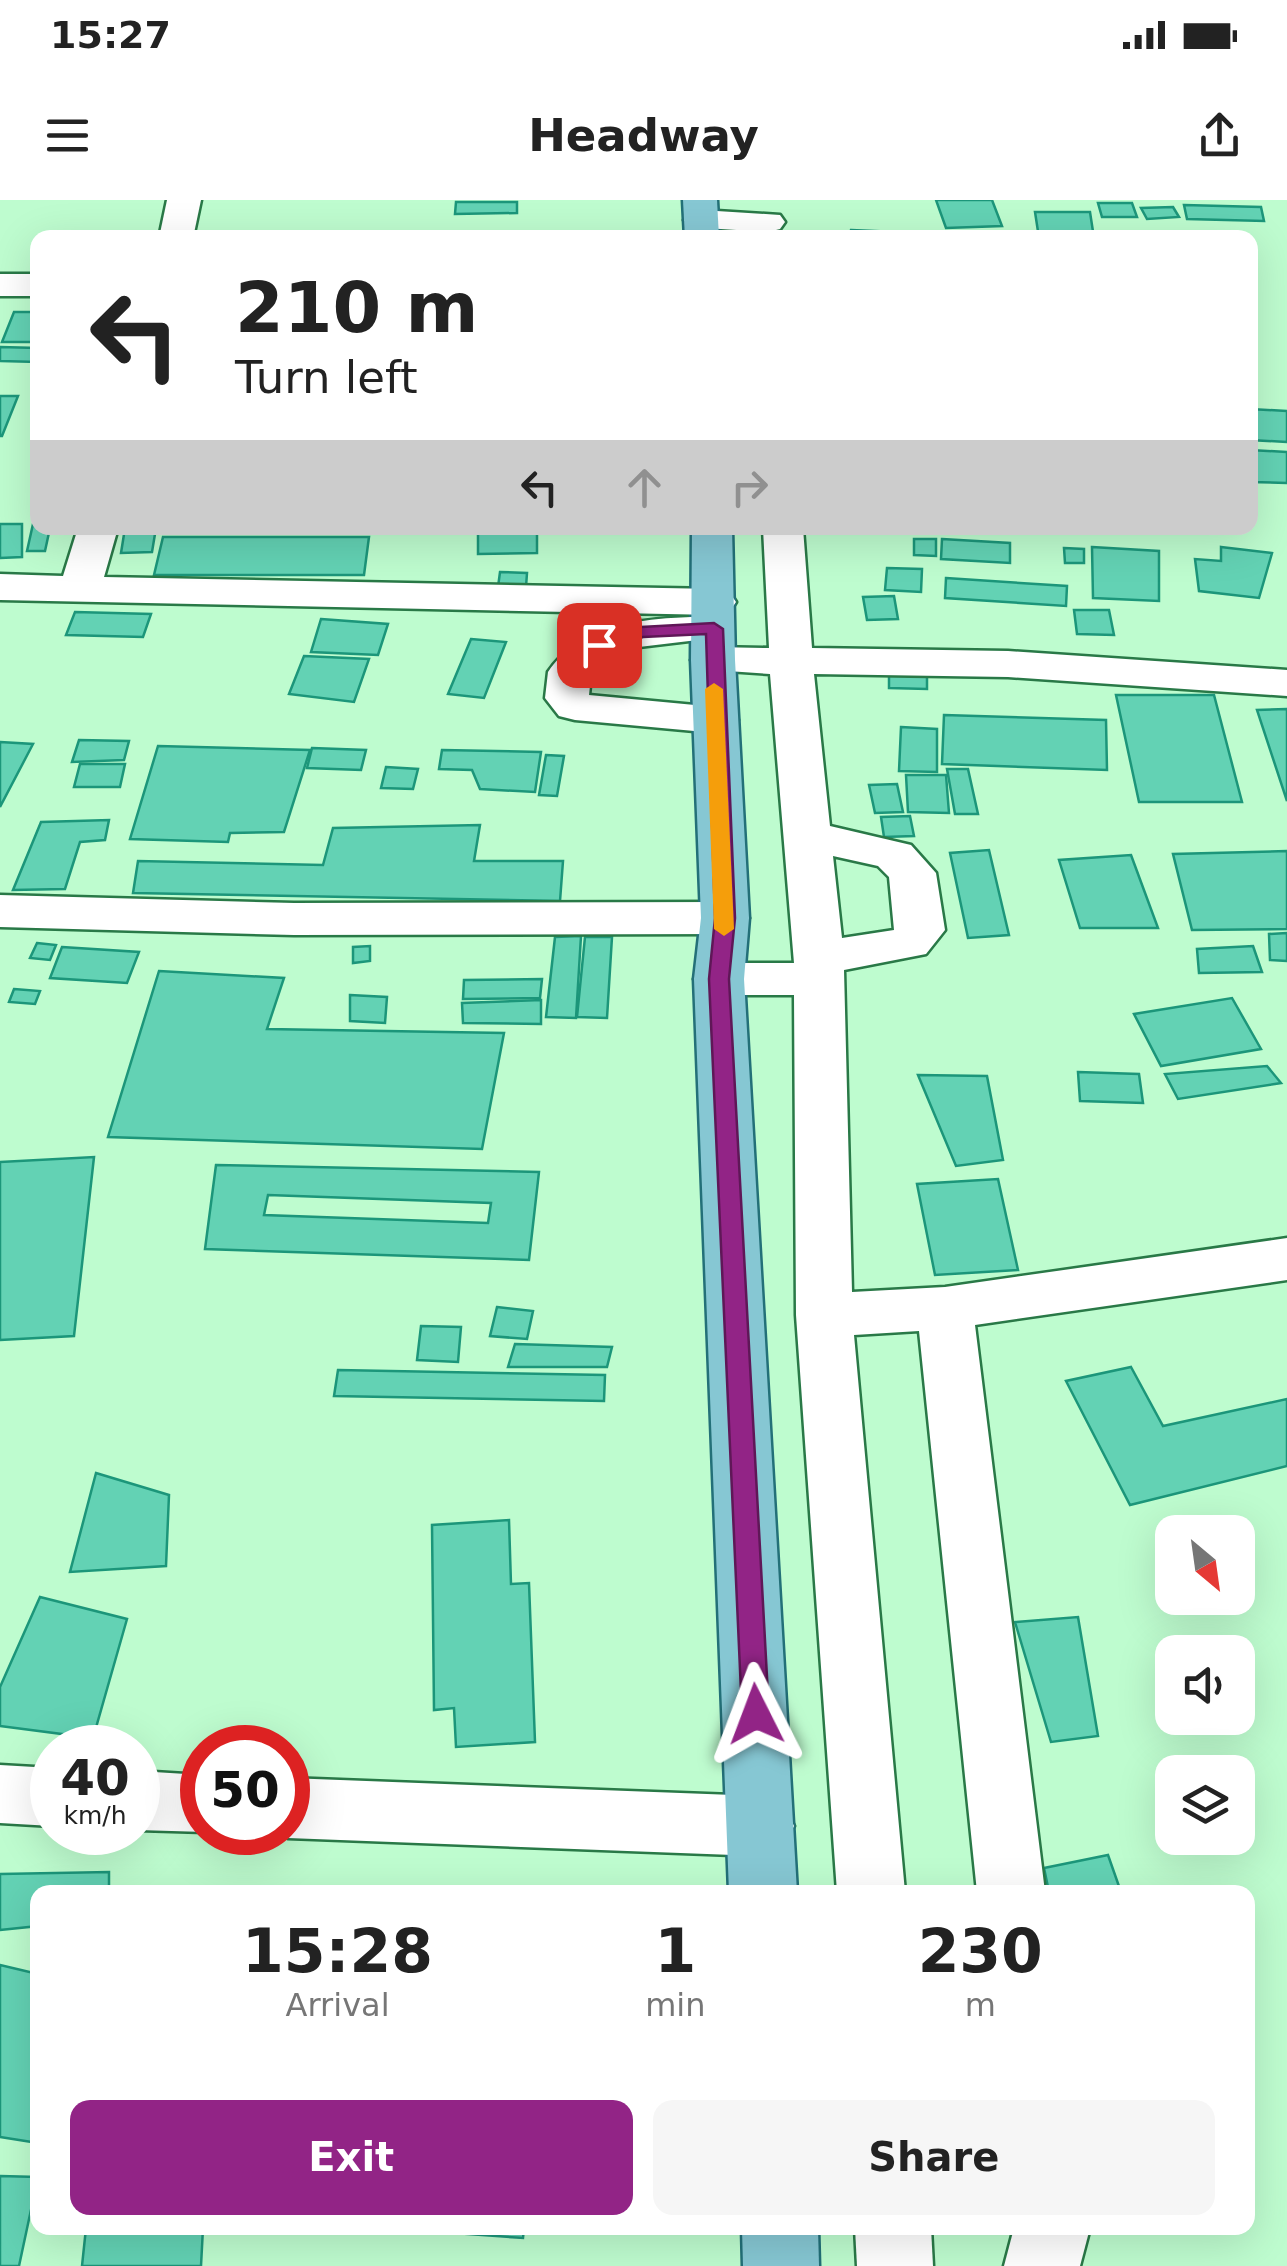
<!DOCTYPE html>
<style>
body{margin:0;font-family:"DejaVu Sans",sans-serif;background:#f6f6f6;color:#222;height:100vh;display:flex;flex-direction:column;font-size:38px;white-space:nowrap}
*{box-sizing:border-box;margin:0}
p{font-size:32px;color:#767676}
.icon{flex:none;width:55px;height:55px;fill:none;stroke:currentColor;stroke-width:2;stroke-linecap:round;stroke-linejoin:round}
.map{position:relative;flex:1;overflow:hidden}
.panel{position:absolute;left:30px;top:1685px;width:1225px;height:350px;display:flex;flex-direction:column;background:#fff;border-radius:20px;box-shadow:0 10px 40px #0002}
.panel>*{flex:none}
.guide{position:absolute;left:30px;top:30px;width:1228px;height:305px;border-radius:20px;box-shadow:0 10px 40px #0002;background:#fff;color:#222;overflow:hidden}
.needle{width:65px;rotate:151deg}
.fabs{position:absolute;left:1155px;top:1315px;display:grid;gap:20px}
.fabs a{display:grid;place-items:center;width:100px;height:100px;border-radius:20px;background:#fff;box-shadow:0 10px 40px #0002;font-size:50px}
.speed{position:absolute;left:30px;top:1525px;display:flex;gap:20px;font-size:50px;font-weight:700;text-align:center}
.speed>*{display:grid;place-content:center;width:130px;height:130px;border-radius:50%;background:#fff;box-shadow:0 10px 40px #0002;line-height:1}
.speed small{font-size:25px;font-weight:400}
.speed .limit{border:15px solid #d22;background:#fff;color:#111}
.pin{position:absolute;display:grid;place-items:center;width:85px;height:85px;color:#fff;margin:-42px;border-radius:20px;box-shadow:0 5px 15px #0006}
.me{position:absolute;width:110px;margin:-55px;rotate:357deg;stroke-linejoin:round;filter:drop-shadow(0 0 8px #0008)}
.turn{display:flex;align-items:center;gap:35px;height:210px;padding:0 40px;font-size:45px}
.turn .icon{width:130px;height:130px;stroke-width:2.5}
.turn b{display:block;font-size:70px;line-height:85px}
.lanes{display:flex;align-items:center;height:95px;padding:0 40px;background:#0003;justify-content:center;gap:50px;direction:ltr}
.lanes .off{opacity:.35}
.eta{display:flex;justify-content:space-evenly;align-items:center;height:170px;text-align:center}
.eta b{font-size:60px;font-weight:700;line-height:70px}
.cta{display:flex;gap:20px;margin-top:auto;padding:20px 40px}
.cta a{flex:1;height:115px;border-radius:20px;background:#922486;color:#fff;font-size:40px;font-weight:700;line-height:115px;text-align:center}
.cta a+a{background:#f6f6f6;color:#222}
.status{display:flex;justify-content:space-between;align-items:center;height:70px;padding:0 50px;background:#fff;direction:ltr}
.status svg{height:28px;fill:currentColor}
header{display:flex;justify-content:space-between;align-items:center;height:130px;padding:0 40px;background:#fff;font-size:45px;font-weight:700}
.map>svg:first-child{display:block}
.building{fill:#63d2b4;stroke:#1c967a;stroke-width:2.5;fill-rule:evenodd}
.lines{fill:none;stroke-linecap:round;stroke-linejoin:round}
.minor-casing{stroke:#297947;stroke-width:5}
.major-casing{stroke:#237078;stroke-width:5}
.minor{fill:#fff;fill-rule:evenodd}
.major{fill:#86c7d3;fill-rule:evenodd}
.route{fill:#922486;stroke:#5f1757;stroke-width:2.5}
.slow{fill:#f59e0b}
</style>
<div class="status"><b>15:27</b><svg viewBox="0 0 49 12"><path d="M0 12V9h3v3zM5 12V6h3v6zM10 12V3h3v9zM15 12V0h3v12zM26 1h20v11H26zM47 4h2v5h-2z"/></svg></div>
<header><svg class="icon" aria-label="menu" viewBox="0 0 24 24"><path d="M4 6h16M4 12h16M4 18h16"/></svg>Headway<svg class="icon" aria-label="share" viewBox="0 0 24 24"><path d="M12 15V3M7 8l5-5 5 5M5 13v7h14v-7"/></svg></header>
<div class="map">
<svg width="1287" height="2066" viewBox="0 0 1287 2066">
<rect width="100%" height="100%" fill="#befccf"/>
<!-- building -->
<g class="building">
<polygon points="936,0 992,0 1002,26 946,28"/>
<polygon points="456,2 517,2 517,13 455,14"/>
<polygon points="1098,3 1132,3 1137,17 1102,17"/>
<polygon points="1184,5 1261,7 1264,21 1187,19"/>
<polygon points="1173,7 1179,17 1147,19 1141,8"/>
<polygon points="1035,12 1090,12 1094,38 1039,38"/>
<polygon points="851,30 991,36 991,38 850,38"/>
<polygon points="14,112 38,112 38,142 2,142"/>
<polygon points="0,147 38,148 38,162 0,161"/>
<polygon points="0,196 18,196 2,236 0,236"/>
<polygon points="1250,209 1287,211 1287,242 1250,240"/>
<polygon points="1250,250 1287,252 1287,283 1250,282"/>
<polygon points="0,324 22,324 22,357 0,358"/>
<polygon points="33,324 50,328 45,351 27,351"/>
<polygon points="125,328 156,328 152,352 121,353"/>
<polygon points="537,331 537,353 478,354 478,332"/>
<polygon points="163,337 369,337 364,375 154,375"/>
<polygon points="914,339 936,339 936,356 914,355"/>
<polygon points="942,339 1010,343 1010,363 941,359"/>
<polygon points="1092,347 1159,351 1159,401 1093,398"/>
<polygon points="1221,347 1272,353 1259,398 1199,391 1195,359 1221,361"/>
<polygon points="1064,348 1084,349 1084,363 1065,363"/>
<polygon points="887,368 922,369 921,392 885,390"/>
<polygon points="500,372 527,373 526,387 498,387"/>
<polygon points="946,378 1067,386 1066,406 945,398"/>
<polygon points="894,396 898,419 867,420 863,397"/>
<polygon points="1074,410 1109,410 1114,435 1077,434"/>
<polygon points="75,412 151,414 143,437 66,435"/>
<polygon points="321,419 388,424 378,455 311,452"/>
<polygon points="471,439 506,442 484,498 448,494"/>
<polygon points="304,456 369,459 354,502 289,494"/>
<polygon points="889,475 927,476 927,489 889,488"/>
<polygon points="1116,495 1214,495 1242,602 1139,602"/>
<polygon points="1287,509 1287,601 1257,510"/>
<polygon points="944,515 1106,520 1107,570 942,564"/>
<polygon points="901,527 937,529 937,572 899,571"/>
<polygon points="79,540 129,541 124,560 72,562"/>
<polygon points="0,542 33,544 0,607"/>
<polygon points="158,546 310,550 284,632 230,633 228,642 130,639"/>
<polygon points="312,548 366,550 361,570 307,568"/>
<polygon points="442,550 541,552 535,592 480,589 472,570 439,569"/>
<polygon points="546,555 564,556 557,596 539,595"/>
<polygon points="80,564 125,564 120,587 74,587"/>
<polygon points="386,567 418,569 413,589 381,588"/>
<polygon points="947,569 968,569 978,614 955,614"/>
<polygon points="906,575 946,575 949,613 908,612"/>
<polygon points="897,584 903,612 875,613 869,585"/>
<polygon points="910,616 914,636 884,637 881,617"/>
<polygon points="109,620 105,640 80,642 65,689 13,690 41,622"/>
<polygon points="480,625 474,661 563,661 560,701 133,693 138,661 323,665 333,628"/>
<polygon points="989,650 1009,735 968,738 950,653"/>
<polygon points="1287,651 1287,729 1192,730 1173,654"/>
<polygon points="1131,655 1158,728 1080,728 1059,660"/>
<polygon points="1287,733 1287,761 1270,760 1269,734"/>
<polygon points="581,736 576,818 546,817 555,737"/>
<polygon points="585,737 612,737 607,818 577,817"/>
<polygon points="37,743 56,745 50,760 30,758"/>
<polygon points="370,746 370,761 353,763 353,747"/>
<polygon points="1253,746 1262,772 1199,773 1197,749"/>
<polygon points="62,747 139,752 127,783 50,778"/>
<polygon points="159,771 284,778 267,829 504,833 482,949 108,937"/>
<polygon points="542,779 540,798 463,799 464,780"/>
<polygon points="14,789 40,791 35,804 9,802"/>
<polygon points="350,795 387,797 385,823 350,821"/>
<polygon points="1232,798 1261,849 1161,866 1134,814"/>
<polygon points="541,800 541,824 463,823 462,803"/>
<polygon points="1267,866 1281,883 1178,899 1165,874"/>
<polygon points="1078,872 1139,874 1143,903 1080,901"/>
<polygon points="918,875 987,876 1003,960 956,966"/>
<polygon points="94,957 74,1136 0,1140 0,962"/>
<path d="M216 965 539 972 529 1060 205 1049ZM268 995 491 1003 488 1023 264 1015Z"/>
<polygon points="998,979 1018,1070 935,1075 917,984"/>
<polygon points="497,1107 533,1111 527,1139 490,1136"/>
<polygon points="421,1126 461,1127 458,1162 417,1160"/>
<polygon points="515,1144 612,1147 607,1167 508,1167"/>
<polygon points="1131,1167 1163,1226 1287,1199 1287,1266 1130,1305 1066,1181"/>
<polygon points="338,1170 605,1175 604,1201 334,1196"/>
<polygon points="96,1273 169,1295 166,1366 70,1372"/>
<polygon points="509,1320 511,1384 529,1383 535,1542 456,1547 454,1508 434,1510 432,1325"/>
<polygon points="40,1397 127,1419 93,1538 0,1526 0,1487"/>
<polygon points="1078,1417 1098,1536 1051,1542 1015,1422"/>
<polygon points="1108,1655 1121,1692 1049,1692 1044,1668"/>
<polygon points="109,1672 109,1692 38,1692 38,1726 0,1730 0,1674"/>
<polygon points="0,1765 38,1774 38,1943 0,1937"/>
<polygon points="0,1976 38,1977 19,2066 0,2066"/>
<polygon points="86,2028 203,2028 201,2066 82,2066"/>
<polygon points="441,2028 524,2028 523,2038 441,2032"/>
</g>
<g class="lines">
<!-- minor casing -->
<g class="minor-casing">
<g id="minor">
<polygon points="167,0 201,0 193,38 159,38"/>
<polygon points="701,10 780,15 785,22 780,29 768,32 689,27 684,20 689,13"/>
<rect x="0" y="74" width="38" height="22"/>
<polygon points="78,328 118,328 104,377 715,389 730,393 736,402 730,411 715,415 0,400 0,374 63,376"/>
<path d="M763 328H803L812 448 1008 451 1287 470V496L1008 477 814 474 830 626 911 645 936 673 945 730 926 754 844 770 852 1092 945 1087 1287 1038V1080L975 1125 1045 1692H977L919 1131 854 1135 905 1692H837L796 1115 794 795H719L701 791 694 779 701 767 719 763H794L770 474 698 469 691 460 698 451 713 447 769 448ZM833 656 878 666 889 677 894 730 842 738Z"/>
<path d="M691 417 706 421 712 430 706 439 639 447 614 458 591 476 589 495 716 507 732 511 738 520 732 529 716 533 575 520 559 516 545 498 548 472C580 425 639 419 691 417Z"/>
<polygon points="0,695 294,703 725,702 742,707 749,718 742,729 725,734 294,735 0,727"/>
<polygon points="0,1565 52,1568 52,1626 0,1623"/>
<polygon points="138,1571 202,1575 205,1632 138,1630"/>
<polygon points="288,1578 760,1596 784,1605 794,1626 784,1647 760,1656 288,1638 274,1632 288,1632"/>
<polygon points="855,2028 931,2028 933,2066 857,2066"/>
<polygon points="1014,2028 1090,2028 1080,2066 1004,2066"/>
</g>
</g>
<!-- major casing -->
<g class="major-casing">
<g id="major">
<polygon points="683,0 717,0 719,38 685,38"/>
<polygon points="692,328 732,328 735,460 749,718 744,779 797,1692 729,1692 694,779 701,718 691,460"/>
<polygon points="742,2028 818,2028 819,2066 743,2066"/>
</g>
</g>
<!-- minor -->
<use href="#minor" class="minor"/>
<!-- major -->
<use href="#major" class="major"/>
</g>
<!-- route -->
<polygon class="route" points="714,423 723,429 735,718 729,779 769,1514 765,1522 756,1525 746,1522 742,1514 709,779 715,718 706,434 643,437 599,451 590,445 641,427"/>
<!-- slow -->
<polygon class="slow" points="714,483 723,489 734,729 724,736 714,729 705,489"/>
</svg>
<div class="fabs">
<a><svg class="needle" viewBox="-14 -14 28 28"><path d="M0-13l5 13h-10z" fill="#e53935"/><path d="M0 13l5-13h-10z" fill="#767676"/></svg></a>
<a><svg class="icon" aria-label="sound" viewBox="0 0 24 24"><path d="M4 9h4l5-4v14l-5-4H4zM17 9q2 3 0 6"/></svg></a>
<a><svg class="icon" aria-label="layers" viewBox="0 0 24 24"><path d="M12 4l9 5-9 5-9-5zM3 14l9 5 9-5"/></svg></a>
</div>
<div class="speed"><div>40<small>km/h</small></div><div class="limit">50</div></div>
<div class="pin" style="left:599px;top:445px;background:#d93025"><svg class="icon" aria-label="arrive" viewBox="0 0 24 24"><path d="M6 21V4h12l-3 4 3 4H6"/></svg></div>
<svg class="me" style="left:756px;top:1514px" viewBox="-20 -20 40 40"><path d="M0-17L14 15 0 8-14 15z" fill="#922486" stroke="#fff" stroke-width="4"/></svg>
<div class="guide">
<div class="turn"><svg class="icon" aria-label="left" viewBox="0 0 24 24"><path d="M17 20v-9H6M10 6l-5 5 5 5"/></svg><div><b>210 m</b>Turn left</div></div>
<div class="lanes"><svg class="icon" aria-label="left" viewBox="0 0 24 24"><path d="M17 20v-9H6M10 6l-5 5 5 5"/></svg><svg class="icon off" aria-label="ahead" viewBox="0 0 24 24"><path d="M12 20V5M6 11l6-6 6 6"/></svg><svg class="icon off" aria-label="right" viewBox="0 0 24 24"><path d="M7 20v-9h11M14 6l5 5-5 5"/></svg></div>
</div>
<section class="panel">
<div class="eta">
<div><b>15:28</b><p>Arrival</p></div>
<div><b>1</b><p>min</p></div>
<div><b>230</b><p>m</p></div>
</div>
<div class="cta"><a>Exit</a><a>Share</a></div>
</section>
</div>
